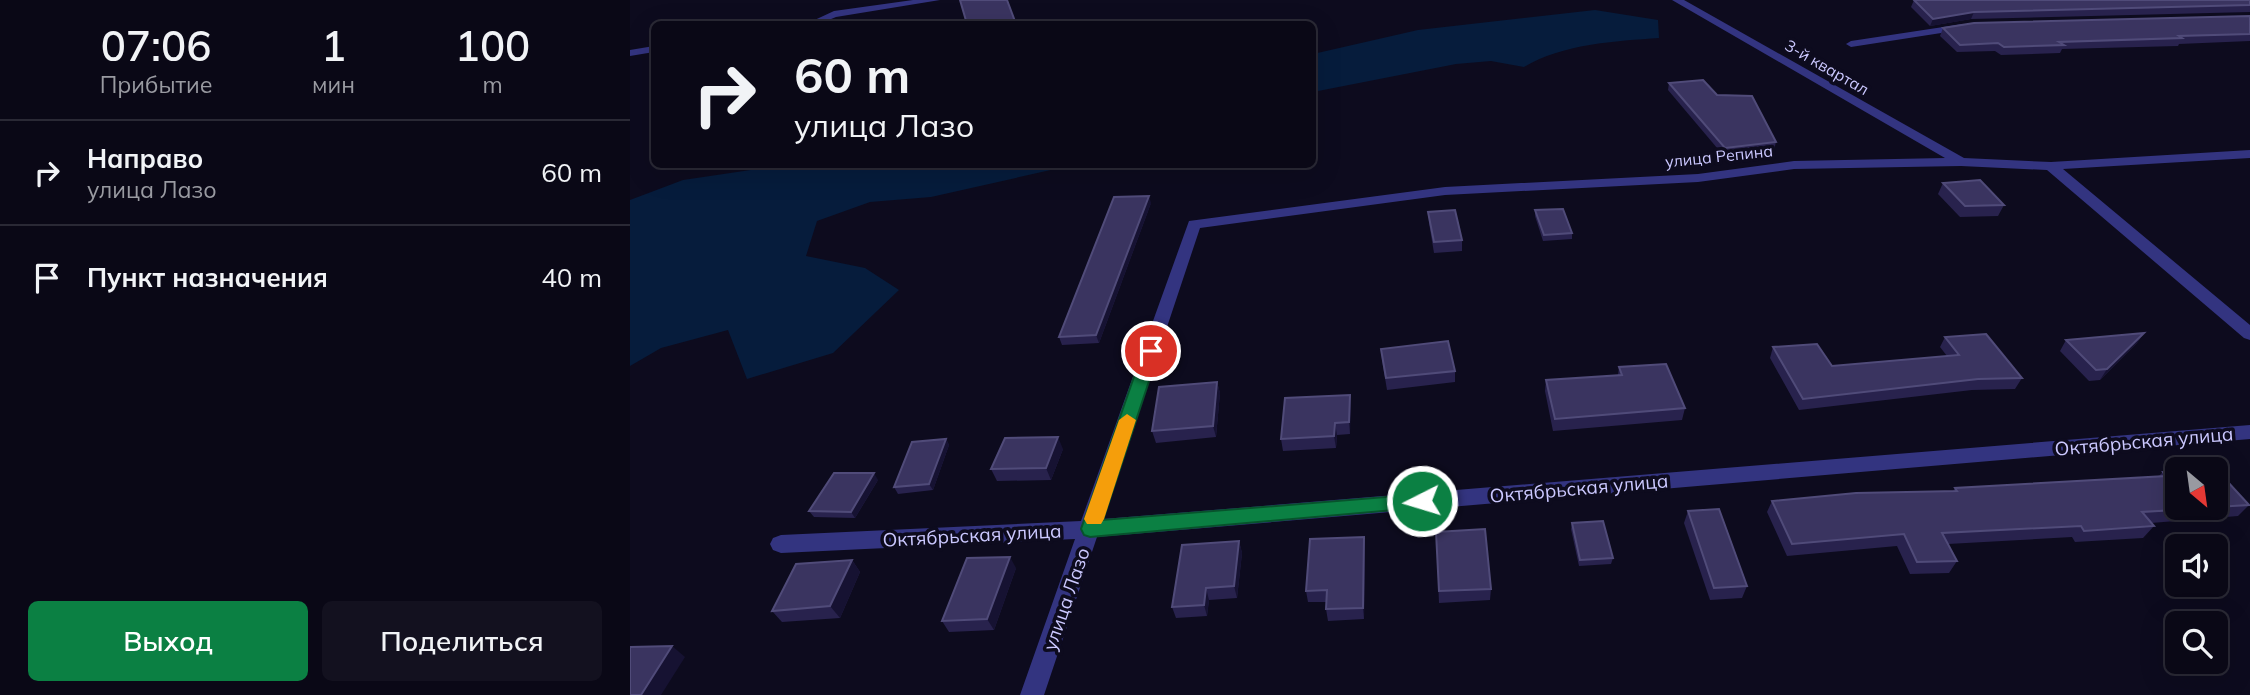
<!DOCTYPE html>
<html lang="ru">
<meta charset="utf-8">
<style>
body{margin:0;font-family:Mulish,sans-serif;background:#13111f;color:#f1f3f6;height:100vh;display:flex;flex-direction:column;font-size:26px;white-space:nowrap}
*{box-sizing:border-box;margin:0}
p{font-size:23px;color:#999aa1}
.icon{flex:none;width:38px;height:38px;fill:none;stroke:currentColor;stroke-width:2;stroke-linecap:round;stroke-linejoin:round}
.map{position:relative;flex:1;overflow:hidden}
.drawer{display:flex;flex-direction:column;background:#0a0816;width:630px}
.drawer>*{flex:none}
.banner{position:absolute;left:21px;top:21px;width:665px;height:147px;border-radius:10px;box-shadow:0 7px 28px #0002,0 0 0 2px #2a2935;background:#0a0816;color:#f1f3f6;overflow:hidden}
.needle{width:46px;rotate:151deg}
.controls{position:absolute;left:1535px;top:457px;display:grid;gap:14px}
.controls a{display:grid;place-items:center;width:63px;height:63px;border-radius:10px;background:#0a0816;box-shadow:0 7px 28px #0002,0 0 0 2px #2a2935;font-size:35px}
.pin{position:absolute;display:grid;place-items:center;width:60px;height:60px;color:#fff;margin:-30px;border:4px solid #fff;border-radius:50%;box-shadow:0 2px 7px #0007}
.me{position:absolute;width:77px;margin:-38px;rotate:265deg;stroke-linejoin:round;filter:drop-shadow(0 0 5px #0008)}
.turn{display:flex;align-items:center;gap:24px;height:147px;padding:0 28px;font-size:32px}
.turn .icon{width:91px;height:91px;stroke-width:2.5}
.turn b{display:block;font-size:49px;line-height:60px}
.eta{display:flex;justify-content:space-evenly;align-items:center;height:119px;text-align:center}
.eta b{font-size:42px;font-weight:600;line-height:49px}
.button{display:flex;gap:14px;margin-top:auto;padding:14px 28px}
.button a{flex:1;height:80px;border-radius:10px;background:#0b8043;color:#fff;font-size:28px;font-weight:600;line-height:80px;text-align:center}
.button a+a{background:#13111f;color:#f1f3f6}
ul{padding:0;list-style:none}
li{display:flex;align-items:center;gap:21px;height:105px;padding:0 28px;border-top:2px solid #2a2935}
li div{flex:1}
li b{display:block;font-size:26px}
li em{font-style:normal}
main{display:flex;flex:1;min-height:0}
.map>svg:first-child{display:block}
.water{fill:#061c3c}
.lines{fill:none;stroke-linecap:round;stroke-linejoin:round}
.minor{fill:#333480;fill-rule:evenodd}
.wall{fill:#28224d}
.shaded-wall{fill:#161232}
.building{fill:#3a3460;stroke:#504b79;stroke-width:2}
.route{fill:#0b8043;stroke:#07532c;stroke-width:2}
.slow{fill:#f59e0b}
.labels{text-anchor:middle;stroke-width:7;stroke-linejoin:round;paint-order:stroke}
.far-street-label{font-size:16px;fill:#cbc8ff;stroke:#0d0b1e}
.street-label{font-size:19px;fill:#cbc8ff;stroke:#0d0b1e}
</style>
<main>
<section class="drawer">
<div class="eta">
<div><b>07:06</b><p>Прибытие</p></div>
<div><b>1</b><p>мин</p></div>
<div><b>100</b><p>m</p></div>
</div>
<ul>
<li><svg class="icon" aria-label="right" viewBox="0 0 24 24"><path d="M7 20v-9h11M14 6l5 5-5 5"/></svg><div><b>Направо</b><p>улица Лазо</p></div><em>60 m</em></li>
<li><svg class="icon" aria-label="arrive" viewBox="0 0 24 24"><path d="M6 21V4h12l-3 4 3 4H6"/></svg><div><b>Пункт назначения</b></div><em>40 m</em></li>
</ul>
<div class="button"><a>Выход</a><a>Поделиться</a></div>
</section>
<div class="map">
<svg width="1620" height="695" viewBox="0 0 1620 695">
<rect width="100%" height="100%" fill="#0d0b1e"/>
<!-- water -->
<g class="water">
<path d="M965 10 1028 20 1029 38C986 41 932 44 894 67L861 61 826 64 683 92V54L788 30Z"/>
<polygon points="154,165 157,164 443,165 301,197 240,202 187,221 176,256 235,268 269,290 203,353 117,379 98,330 31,348 0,366 0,200 53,180"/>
</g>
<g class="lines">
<!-- minor -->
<g class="minor">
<polygon points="283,0 310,0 206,17 189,24 176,24 204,11"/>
<polygon points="1042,0 1054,0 1334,158 1421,162 1620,150 1620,158 1433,169 1620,325 1620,340 1614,338 1417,170 1331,166 1164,169 1068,182 815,195 570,228 473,519 1620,425 1620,439 467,537 414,695 390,695 445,539 151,553 143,550 140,544 143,538 151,535 451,521 559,221 815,187 1068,174 1164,161 1315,158"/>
<polygon points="1333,24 1338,27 1337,29 1221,47 1216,44 1221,41"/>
<polygon points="24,46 24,52 0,56 0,50"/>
</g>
</g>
<!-- wall -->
<g class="wall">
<polygon points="1284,0 1620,0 1620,12 1341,19 1300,26 1281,7"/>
<polygon points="1620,16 1620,41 1549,44 1548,46 1432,49 1430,53 1371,55 1365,51 1327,52 1310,36 1313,28"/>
<polygon points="1039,83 1087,95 1146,142 1144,150 1093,155 1038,90"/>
<polygon points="1313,183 1374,205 1368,216 1330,217 1308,194"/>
<polygon points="521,203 469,343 432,345 429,337"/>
<polygon points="905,210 942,233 942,239 913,241 905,216"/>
<polygon points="798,212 832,240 832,251 804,253 799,223"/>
<polygon points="1514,333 1507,343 1470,380 1459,381 1430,351 1436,340"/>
<polygon points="1315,337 1392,378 1385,389 1342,390 1169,410 1140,358 1143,347 1202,366 1317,356 1310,347"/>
<polygon points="751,349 825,371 825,382 757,390 752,360"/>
<polygon points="989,367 1055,408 1052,420 923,431 915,391 916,380 988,375"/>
<polygon points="587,382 590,393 586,437 526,443 522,431"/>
<polygon points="720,395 720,434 707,435 706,448 653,451 651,439"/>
<polygon points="316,439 319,445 303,490 268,494 264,487"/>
<polygon points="433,449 421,480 367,481 361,469"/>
<polygon points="1533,472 1619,505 1608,516 1521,523 1524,526 1513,538 1445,542 1442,537 1318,544 1327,561 1319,573 1280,574 1267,546 1157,556 1137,512 1142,501 1323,491 1325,488 1529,476"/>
<polygon points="248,480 225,518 184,517 179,511"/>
<polygon points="1058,511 1117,586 1112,598 1080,600 1054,523"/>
<polygon points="942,523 983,558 981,564 949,566 941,529"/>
<polygon points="806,532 861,589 860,600 809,603"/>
<polygon points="734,537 735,549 734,619 698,621 696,609 697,602 678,602 676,591"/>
<polygon points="609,541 612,553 607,598 579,600 577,616 546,618 542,607"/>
<polygon points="222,560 230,572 210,618 152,622 142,611"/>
<polygon points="386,568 364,630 319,632 312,621"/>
</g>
<!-- shaded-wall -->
<g class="shaded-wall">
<polygon points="1344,12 1341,19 1300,26 1303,19"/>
<polygon points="519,196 521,203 469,343 466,335"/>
<polygon points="1514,333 1507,343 1470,380 1477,369"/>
<polygon points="587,382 590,393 586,437 583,426"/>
<polygon points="720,395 721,407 720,434 719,422"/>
<polygon points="705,423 707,435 706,448 704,436"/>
<polygon points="428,437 433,449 421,480 416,468"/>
<polygon points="316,439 319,445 303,490 299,484"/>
<polygon points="244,473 248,480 225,518 221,512"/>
<polygon points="734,537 735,549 734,619 733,608"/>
<polygon points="609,541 612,553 607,598 604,586"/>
<polygon points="380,557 386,568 364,630 357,619"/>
<polygon points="222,560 230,572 210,618 200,606"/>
<polygon points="576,588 579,600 577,616 574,605"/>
<polygon points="42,646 55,657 31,695 11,695"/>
</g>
<!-- building -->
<g class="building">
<polygon points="330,0 377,0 386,24 337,24"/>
<polygon points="1284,0 1620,0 1620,5 1344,12 1303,19"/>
<polygon points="1620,16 1620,34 1549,36 1552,38 1429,42 1434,45 1374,47 1368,43 1330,45 1313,28 1344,23"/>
<polygon points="1073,80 1087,95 1122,96 1146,142 1095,148 1039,83"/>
<polygon points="1350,180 1374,205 1335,206 1313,183"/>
<polygon points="519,196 466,335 429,337 484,197"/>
<polygon points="933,209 942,233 914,235 905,210"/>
<polygon points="825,210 832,240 804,242 798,212"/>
<polygon points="1514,333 1477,369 1466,370 1436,340"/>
<polygon points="1356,334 1392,378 1348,379 1173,399 1143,347 1187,344 1202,366 1329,355 1315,337"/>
<polygon points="818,341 825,371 756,378 751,349"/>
<polygon points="1036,364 1055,408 925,419 916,380 992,375 989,367"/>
<polygon points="587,382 583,426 522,431 529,387"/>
<polygon points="720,395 719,422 705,423 704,436 651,439 655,398"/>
<polygon points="428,437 416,468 361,469 375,438"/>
<polygon points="316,439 299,484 264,487 282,442"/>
<polygon points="1585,468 1619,505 1586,507 1586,469 1570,469"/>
<polygon points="1547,471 1547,508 1580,508 1512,512 1524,526 1454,531 1451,526 1312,533 1327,561 1287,562 1274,534 1162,544 1142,501 1226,493 1327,491 1325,488 1536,476 1533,472"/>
<polygon points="204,473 244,473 221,512 179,511"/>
<polygon points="1089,509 1117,586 1084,588 1058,511"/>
<polygon points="973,521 983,558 950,560 942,523"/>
<polygon points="855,529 861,589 809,591 806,532"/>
<polygon points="734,537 733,608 696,609 697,590 676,591 680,539"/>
<polygon points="609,541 604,586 576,588 574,605 542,607 552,545"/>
<polygon points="380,557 357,619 312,621 337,558"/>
<polygon points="222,560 200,606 142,611 166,564"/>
<polygon points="42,646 11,695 0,695 0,647"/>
</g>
<!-- route -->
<polygon class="route" points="521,346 529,351 473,520 792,494 801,501 798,507 460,537 454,535 451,529 513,351"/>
<!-- slow -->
<polygon class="slow" points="497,414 506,420 474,519 471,524 457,524 454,519 489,420"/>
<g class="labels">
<!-- far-street labels -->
<g class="far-street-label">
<text transform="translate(1197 67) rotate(30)" y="6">3-й квартал</text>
<text transform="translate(1089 156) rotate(-6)" y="6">улица Репина</text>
</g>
<!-- street labels -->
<g class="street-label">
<text transform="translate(1514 441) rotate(-5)" y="7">Октябрьская улица</text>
<text transform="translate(949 488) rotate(-5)" y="7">Октябрьская улица</text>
<text transform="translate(342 535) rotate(-3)" y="7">Октябрьская улица</text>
<text transform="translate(436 599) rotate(-71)" y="7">улица Лазо</text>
</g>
</g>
</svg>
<div class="controls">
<a><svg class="needle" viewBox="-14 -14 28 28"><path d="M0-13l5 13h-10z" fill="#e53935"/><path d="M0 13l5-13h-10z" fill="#999aa1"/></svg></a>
<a><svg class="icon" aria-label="sound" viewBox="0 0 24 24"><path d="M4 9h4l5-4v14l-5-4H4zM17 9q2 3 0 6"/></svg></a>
<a><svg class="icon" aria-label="search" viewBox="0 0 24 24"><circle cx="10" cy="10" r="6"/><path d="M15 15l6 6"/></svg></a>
</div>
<div class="pin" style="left:521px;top:351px;background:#d93025"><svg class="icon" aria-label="arrive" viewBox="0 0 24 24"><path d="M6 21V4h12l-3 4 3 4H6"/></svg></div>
<svg class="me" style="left:792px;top:501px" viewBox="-20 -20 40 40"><circle r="17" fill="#0b8043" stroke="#fff" stroke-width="3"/><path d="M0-11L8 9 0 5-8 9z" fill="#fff"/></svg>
<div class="banner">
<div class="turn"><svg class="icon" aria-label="right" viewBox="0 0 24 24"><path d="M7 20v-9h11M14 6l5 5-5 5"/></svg><div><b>60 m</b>улица Лазо</div></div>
</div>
</div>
</main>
